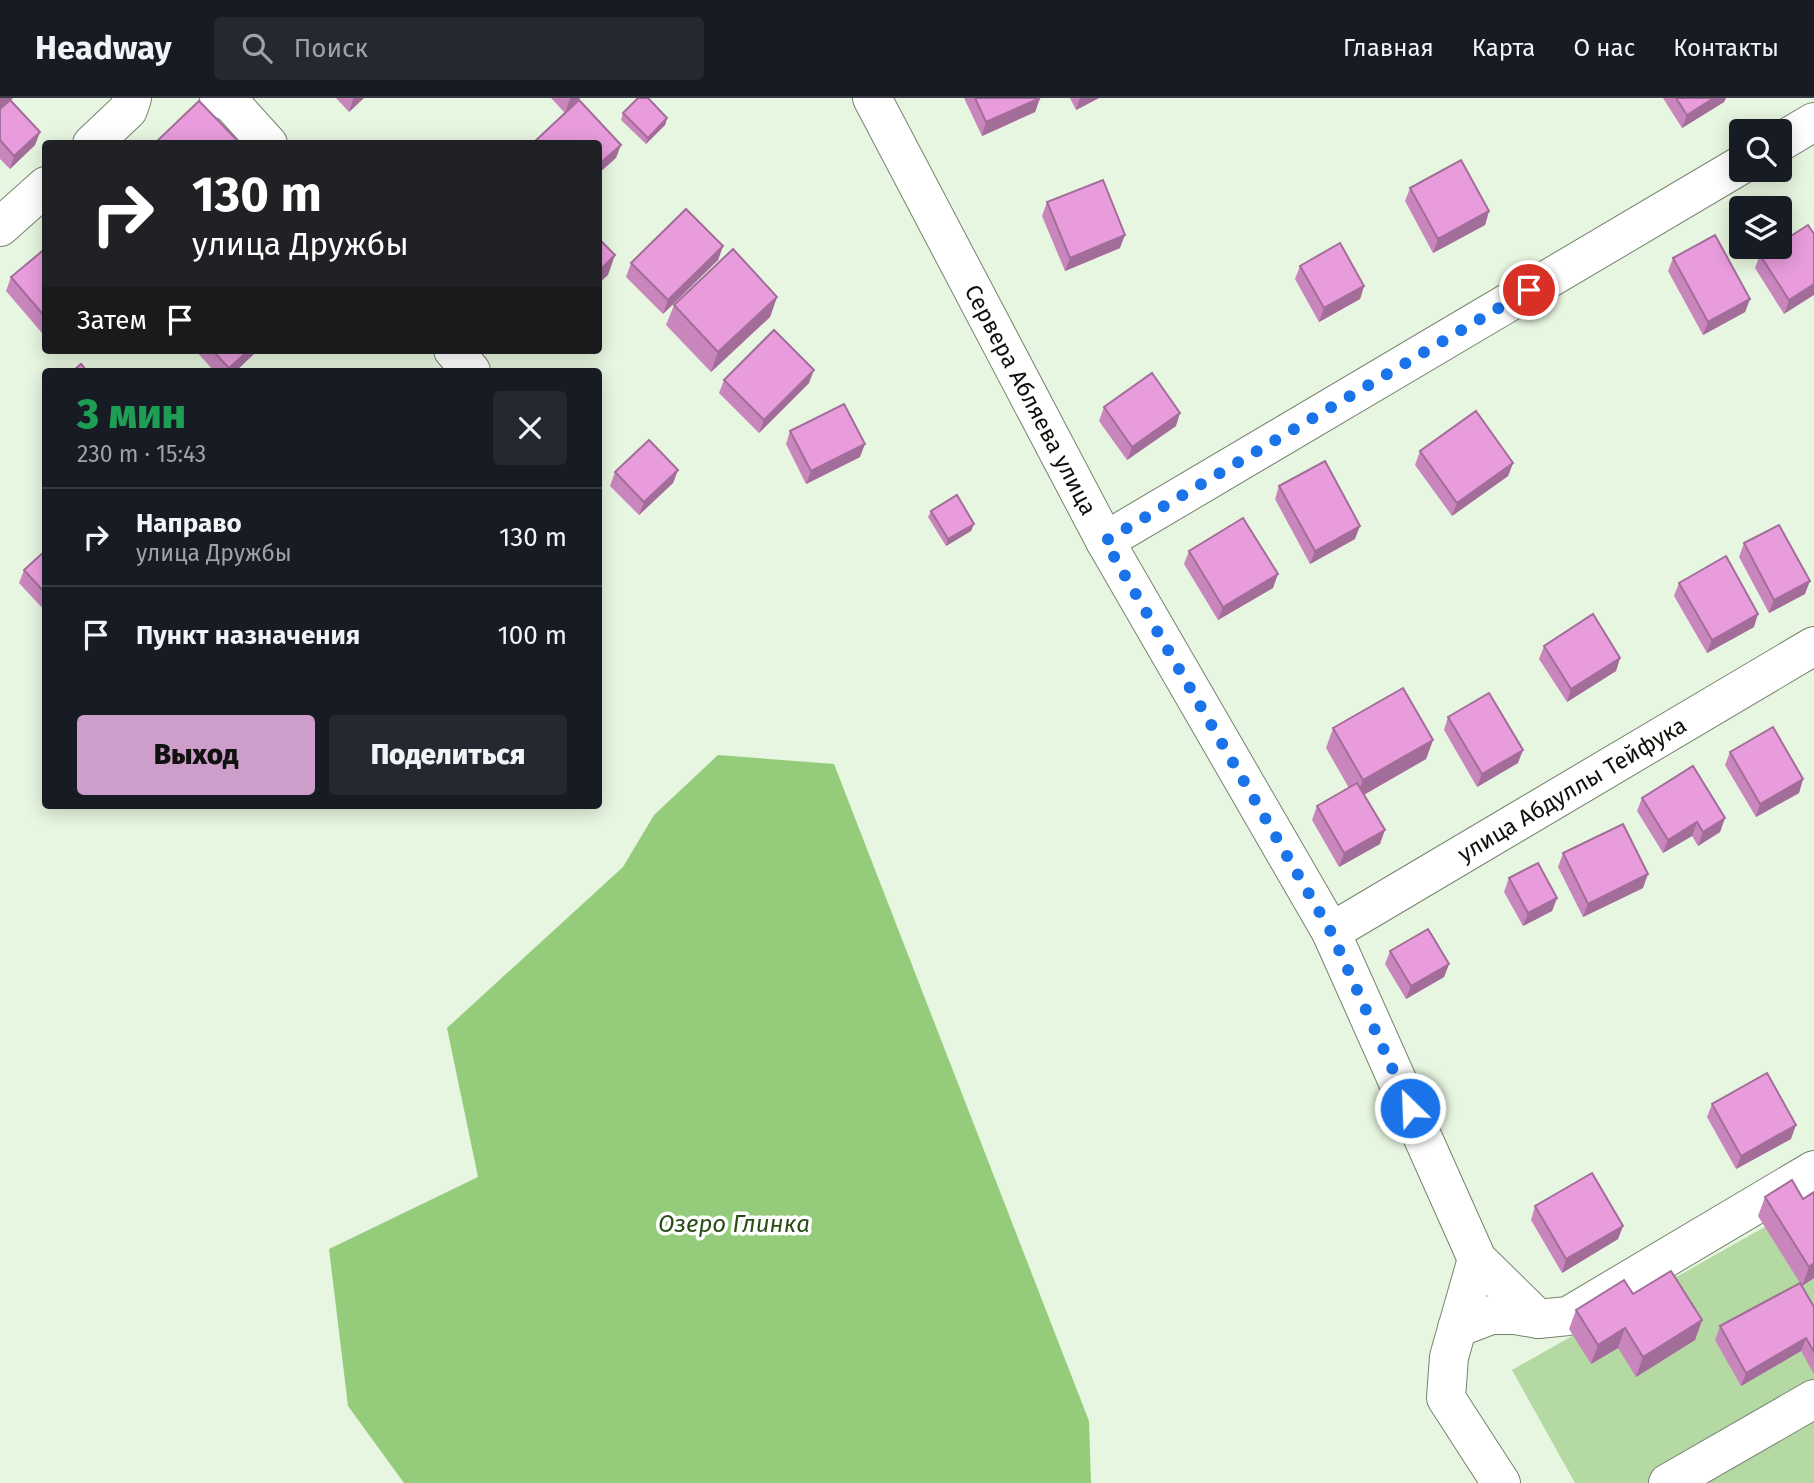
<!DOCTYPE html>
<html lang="ru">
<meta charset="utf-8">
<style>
body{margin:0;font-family:"Fira Sans",sans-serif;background:#242831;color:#f1f3f6;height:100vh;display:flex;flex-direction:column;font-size:26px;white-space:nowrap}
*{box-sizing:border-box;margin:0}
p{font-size:23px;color:#9ea1a6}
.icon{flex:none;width:38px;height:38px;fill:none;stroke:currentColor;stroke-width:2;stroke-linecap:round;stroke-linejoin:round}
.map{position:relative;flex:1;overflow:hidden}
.sheet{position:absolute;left:42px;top:270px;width:560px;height:441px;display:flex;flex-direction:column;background:#171b24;border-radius:7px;box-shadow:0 4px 18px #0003}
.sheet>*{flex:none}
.guide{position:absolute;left:42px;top:42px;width:560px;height:214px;border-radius:7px;box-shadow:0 4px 18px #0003;background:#202124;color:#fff;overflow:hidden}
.controls{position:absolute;left:1729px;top:21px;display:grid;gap:14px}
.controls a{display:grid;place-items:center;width:63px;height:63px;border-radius:7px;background:#171b24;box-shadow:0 4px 18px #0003;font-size:35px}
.pin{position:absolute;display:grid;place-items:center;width:60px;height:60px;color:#fff;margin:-30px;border:4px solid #fff;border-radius:50%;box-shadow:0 2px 7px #0007}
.me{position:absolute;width:77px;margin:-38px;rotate:336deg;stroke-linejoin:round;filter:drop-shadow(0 0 5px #0008)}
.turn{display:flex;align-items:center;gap:24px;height:147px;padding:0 35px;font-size:32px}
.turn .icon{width:91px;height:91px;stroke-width:2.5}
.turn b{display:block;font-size:49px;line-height:60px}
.then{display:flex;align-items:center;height:66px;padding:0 35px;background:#0003;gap:14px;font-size:26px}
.round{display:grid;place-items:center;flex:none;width:74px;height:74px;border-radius:7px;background:#242831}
.summary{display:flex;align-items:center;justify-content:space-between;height:119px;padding:0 35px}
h1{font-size:42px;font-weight:800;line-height:52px;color:#1e9e55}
.cta{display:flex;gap:14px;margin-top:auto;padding:14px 35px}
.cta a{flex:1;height:80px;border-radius:7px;background:#cd9eca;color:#111;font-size:28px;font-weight:800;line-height:80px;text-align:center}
.cta a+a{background:#242831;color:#f1f3f6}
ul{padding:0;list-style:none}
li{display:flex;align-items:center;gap:21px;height:98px;padding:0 35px;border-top:2px solid #363941}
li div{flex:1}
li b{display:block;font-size:26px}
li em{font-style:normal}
header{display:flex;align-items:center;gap:42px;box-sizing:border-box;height:98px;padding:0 35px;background:#171b24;border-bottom:2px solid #363941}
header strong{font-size:33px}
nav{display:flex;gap:38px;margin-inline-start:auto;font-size:24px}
.search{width:490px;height:63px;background:#242831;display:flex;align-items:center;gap:18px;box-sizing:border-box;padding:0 24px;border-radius:7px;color:#9ea1a6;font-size:26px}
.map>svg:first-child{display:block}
.green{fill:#b4d9a3}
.water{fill:#95cc7b}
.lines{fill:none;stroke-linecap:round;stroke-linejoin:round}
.minor-casing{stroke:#75836f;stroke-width:40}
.minor{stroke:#fff;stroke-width:38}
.wall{fill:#c886bd}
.shaded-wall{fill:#a36d9a}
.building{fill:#e99cdc;stroke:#a36d9a;stroke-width:2}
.route{stroke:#1a73e8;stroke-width:12;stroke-dasharray:0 21.6}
.labels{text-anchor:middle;stroke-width:7;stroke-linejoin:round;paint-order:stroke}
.street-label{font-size:23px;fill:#0c110a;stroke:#fff}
.water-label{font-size:24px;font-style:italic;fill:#2a4d16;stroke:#fff}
</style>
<header>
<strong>Headway</strong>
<div class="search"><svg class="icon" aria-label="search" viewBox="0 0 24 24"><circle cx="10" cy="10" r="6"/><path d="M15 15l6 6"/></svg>Поиск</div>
<nav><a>Главная</a><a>Карта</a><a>О нас</a><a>Контакты</a></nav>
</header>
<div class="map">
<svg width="1814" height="1385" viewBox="0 0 1814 1385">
<rect width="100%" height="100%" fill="#e7f6e0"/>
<!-- green -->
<polygon class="green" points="1814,1101 1814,1385 1575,1385 1512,1272"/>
<!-- water -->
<polygon class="water" points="718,657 834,666 1089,1323 1091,1385 404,1385 348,1308 329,1151 478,1079 447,930 623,769 654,717"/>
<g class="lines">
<!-- minor casing -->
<g class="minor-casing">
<g id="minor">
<polyline points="219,0 231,5 268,46"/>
<path id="s1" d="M872 0 1105 443 1331 834 1477 1161 1538 1221"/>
<polyline points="1780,44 1814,24"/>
<polyline points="92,46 128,12 132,0"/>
<polyline points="0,129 46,88"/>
<polyline points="453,252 471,273"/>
<polyline points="1105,443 1741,67"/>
<path id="s2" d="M1331 834 1814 548"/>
<polyline points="1477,1161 1449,1259 1446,1300 1501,1385"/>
<polyline points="1457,1230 1491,1217 1515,1217 1538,1221 1568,1218 1814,1072"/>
<polyline points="1668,1385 1814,1301"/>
</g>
</g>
<!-- minor -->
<use href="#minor" class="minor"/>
</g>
<!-- wall -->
<g class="wall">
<polygon points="0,0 11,2 40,34 35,47 10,71 0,61"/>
<polygon points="336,0 364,0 349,14"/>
<polygon points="551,0 580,0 565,15"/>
<polygon points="964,0 1040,0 1035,14 982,38"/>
<polygon points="1070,0 1099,0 1076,12"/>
<polygon points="1663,0 1726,0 1724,4 1682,30"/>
<polygon points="623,15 667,20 665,27 646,46 621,22"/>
<polygon points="1410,90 1489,113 1485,127 1433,155 1405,103"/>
<polygon points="1047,104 1120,150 1065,173 1042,118"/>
<polygon points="1814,136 1784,216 1755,170 1760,157"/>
<polygon points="723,148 718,162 663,216 626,179 631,165"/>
<polygon points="46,150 46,232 42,235 6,193 11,179"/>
<polygon points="1673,160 1750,201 1745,214 1703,237 1668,173"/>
<polygon points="1300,168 1364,188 1360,201 1319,224 1295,181"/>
<polygon points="777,199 770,219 711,274 666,227 674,207"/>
<polygon points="195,252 258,252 236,273 214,273"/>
<polygon points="724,282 809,285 759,335 719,295"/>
<polygon points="46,302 46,313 43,310"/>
<polygon points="1104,309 1176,328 1127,362 1099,323"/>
<polygon points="790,333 860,359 806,386 786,346"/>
<polygon points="1420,353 1513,365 1508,378 1452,418 1415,367"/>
<polygon points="678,372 673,385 639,417 610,388 615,374"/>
<polygon points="1279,388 1355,441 1310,466 1275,401"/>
<polygon points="931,413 974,426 971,433 946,448 928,419"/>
<polygon points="1744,445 1805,496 1769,515 1739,459"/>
<polygon points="46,452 46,514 19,485 24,472"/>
<polygon points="1189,453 1273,490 1218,522 1184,466"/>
<polygon points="1679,485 1754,529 1707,555 1674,498"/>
<polygon points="1544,548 1620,560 1616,573 1567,604 1539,561"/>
<polygon points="1448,619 1518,665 1477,689 1444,632"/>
<polygon points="1333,630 1433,642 1426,661 1364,697 1380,746 1339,769 1312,722 1317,708 1349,690 1326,650"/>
<polygon points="1730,654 1803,681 1799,695 1756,719 1725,667"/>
<polygon points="1642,700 1725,720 1720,734 1698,748 1692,738 1663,755 1637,713"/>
<polygon points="1563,755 1643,790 1583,819 1558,769"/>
<polygon points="1509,780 1557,800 1552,813 1523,828 1504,794"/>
<polygon points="1390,853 1449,866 1444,879 1406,901 1385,866"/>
<polygon points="1712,1006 1791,1041 1736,1071 1707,1019"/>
<polygon points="1814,1094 1814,1180 1802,1188 1814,1209 1814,1276 1801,1253 1741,1288 1715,1242 1720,1228 1800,1185 1758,1118 1765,1099 1803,1101"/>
<polygon points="1535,1108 1623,1128 1618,1141 1562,1175 1531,1122"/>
<polygon points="1633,1196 1702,1222 1695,1242 1636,1279 1618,1250 1591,1266 1569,1231 1576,1212"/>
</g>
<!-- shaded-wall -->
<g class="shaded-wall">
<polygon points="0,0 13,0 0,13"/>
<polygon points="354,0 364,0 349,14 353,1"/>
<polygon points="571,0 580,0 565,15 570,1"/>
<polygon points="1040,0 1035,14 982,38 986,24"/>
<polygon points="1080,0 1099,0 1076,12"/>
<polygon points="1714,0 1726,0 1724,4 1682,30 1687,17"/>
<polygon points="667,20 665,27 646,46 648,40"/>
<polygon points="40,34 35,47 10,71 14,58"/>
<polygon points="621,47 616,60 598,76 598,67"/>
<polygon points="1489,113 1485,127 1433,155 1438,141"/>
<polygon points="1125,137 1120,150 1065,173 1070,160"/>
<polygon points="723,148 718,162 663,216 668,202"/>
<polygon points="615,157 608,177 598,186 598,174"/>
<polygon points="1814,186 1814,197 1784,216 1789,202"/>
<polygon points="1364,188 1360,201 1319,224 1324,210"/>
<polygon points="777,199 770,219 711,274 718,254"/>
<polygon points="1750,201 1745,214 1703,237 1708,224"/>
<polygon points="249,252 258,252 236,273 228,273 229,270"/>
<polygon points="814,272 809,285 759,335 764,322"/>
<polygon points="1180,315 1176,328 1127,362 1132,349"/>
<polygon points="865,346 860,359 806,386 811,373"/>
<polygon points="1513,365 1508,378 1452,418 1457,405"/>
<polygon points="678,372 673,385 639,417 644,404"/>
<polygon points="974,426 971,433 946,448 948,441"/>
<polygon points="1360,428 1355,441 1310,466 1315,453"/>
<polygon points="1278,476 1273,490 1218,522 1223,509"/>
<polygon points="1810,483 1805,496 1769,515 1774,502"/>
<polygon points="1758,516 1754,529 1707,555 1712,542"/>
<polygon points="1620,560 1616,573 1567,604 1571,591"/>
<polygon points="1433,642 1426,661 1356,701 1363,682"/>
<polygon points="1523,652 1518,665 1477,689 1482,676"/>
<polygon points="1803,681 1799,695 1756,719 1760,706"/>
<polygon points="1725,720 1720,734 1698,748 1703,734"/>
<polygon points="1697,724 1692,738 1663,755 1668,742"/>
<polygon points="1385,732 1380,746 1339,769 1344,755"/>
<polygon points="1648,776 1643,790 1583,819 1588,806"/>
<polygon points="1557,800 1552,813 1523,828 1528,815"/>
<polygon points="1449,866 1444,879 1406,901 1411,888"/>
<polygon points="1796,1027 1791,1041 1736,1071 1741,1058"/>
<polygon points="1623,1128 1618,1141 1562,1175 1566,1161"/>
<polygon points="1814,1165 1814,1180 1802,1188 1809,1169"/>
<polygon points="1702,1222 1695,1242 1636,1279 1643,1259"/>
<polygon points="1625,1230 1618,1250 1591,1266 1598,1247"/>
<polygon points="1806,1240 1801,1253 1741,1288 1746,1275"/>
</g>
<!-- building -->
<g class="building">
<polygon points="638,0 648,0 667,20 648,40 623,15"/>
<polygon points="975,0 1040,0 986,24"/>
<polygon points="1676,0 1714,0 1687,17"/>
<polygon points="10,2 40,34 14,58 0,42 0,11"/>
<polygon points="579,2 621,47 598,67 598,46 532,46"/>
<polygon points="199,3 241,46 154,46"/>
<polygon points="1461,62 1489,113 1438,141 1410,90"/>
<polygon points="1103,82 1125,137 1070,160 1047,104"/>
<polygon points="686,111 723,148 668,202 631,165"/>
<polygon points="1808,127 1814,136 1814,186 1789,202 1760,157 1773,149 1780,149 1780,145"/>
<polygon points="1715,137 1750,201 1708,224 1673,160"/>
<polygon points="598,140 615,157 598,174"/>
<polygon points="1340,145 1364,188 1324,210 1300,168"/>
<polygon points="46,150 46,220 11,179"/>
<polygon points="733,151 777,199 718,254 674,207"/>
<polygon points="774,232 814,272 764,322 724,282"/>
<polygon points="212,252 249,252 229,270"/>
<polygon points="81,266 87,273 73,273"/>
<polygon points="1152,275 1180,315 1132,349 1104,309"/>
<polygon points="844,306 865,346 811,373 790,333"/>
<polygon points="1476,313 1513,365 1457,405 1420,353"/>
<polygon points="649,342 678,372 644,404 615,374"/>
<polygon points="1325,363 1360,428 1315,453 1279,388"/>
<polygon points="957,397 974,426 948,441 931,413"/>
<polygon points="1243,420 1278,476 1223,509 1189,453"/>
<polygon points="1779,427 1810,483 1774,502 1744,445"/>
<polygon points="46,452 46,496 24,472"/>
<polygon points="1726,458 1758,516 1712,542 1679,485"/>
<polygon points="1593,516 1620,560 1571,591 1544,548"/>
<polygon points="1403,590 1433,642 1363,682 1333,630"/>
<polygon points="1489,595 1523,652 1482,676 1448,619"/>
<polygon points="1773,629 1803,681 1760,706 1730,654"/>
<polygon points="1693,668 1725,720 1703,734 1697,724 1668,742 1642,700"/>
<polygon points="1357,685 1385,732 1344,755 1317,708"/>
<polygon points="1623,726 1648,776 1588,806 1563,755"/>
<polygon points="1538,765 1557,800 1528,815 1509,780"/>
<polygon points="1428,831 1449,866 1411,888 1390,853"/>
<polygon points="1767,975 1796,1027 1741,1058 1712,1006"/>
<polygon points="1592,1075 1623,1128 1566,1161 1535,1108"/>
<polygon points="1792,1082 1803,1101 1814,1094 1814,1165 1809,1169 1765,1099"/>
<polygon points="1671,1173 1702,1222 1643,1259 1625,1230 1598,1247 1576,1212 1624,1182 1633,1196"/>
<polygon points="1800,1185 1814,1209 1814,1254 1806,1240 1746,1275 1720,1228"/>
</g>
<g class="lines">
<!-- route -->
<polyline class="route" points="1410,1010 1331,834 1105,443 1529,192"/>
</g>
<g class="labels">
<!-- street labels -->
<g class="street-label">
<text dy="8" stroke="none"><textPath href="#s1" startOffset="341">Сервера Абляева улица</textPath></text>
<text dy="8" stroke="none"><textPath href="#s2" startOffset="280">улица Абдуллы Тейфука</textPath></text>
</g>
<!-- water labels -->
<g class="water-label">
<text x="734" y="1134">Озеро Глинка</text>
</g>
</g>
</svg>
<div class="controls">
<a><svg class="icon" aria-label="search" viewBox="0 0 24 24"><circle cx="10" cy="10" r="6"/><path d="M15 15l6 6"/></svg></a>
<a><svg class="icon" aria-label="layers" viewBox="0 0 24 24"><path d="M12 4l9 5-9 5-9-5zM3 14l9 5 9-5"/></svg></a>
</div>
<div class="pin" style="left:1529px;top:192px;background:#d93025"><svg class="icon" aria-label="arrive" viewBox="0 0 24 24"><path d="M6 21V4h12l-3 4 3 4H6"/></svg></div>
<svg class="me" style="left:1410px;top:1010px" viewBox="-20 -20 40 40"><circle r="17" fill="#1a73e8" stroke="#fff" stroke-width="3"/><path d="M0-11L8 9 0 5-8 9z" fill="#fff"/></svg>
<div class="guide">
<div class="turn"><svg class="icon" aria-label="right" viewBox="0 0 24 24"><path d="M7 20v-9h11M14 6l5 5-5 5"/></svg><div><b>130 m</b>улица Дружбы</div></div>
<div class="then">Затем<svg class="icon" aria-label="arrive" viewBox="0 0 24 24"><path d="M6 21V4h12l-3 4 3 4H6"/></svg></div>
</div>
<section class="sheet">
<div class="summary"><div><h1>3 мин</h1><p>230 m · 15:43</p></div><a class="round"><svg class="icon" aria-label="close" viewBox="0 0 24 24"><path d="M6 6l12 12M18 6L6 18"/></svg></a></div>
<ul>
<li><svg class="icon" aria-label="right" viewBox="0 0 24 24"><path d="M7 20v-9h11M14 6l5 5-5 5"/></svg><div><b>Направо</b><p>улица Дружбы</p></div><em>130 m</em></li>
<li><svg class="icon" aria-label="arrive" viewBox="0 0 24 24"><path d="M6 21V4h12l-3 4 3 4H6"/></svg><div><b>Пункт назначения</b></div><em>100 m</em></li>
</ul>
<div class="cta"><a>Выход</a><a>Поделиться</a></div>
</section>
</div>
